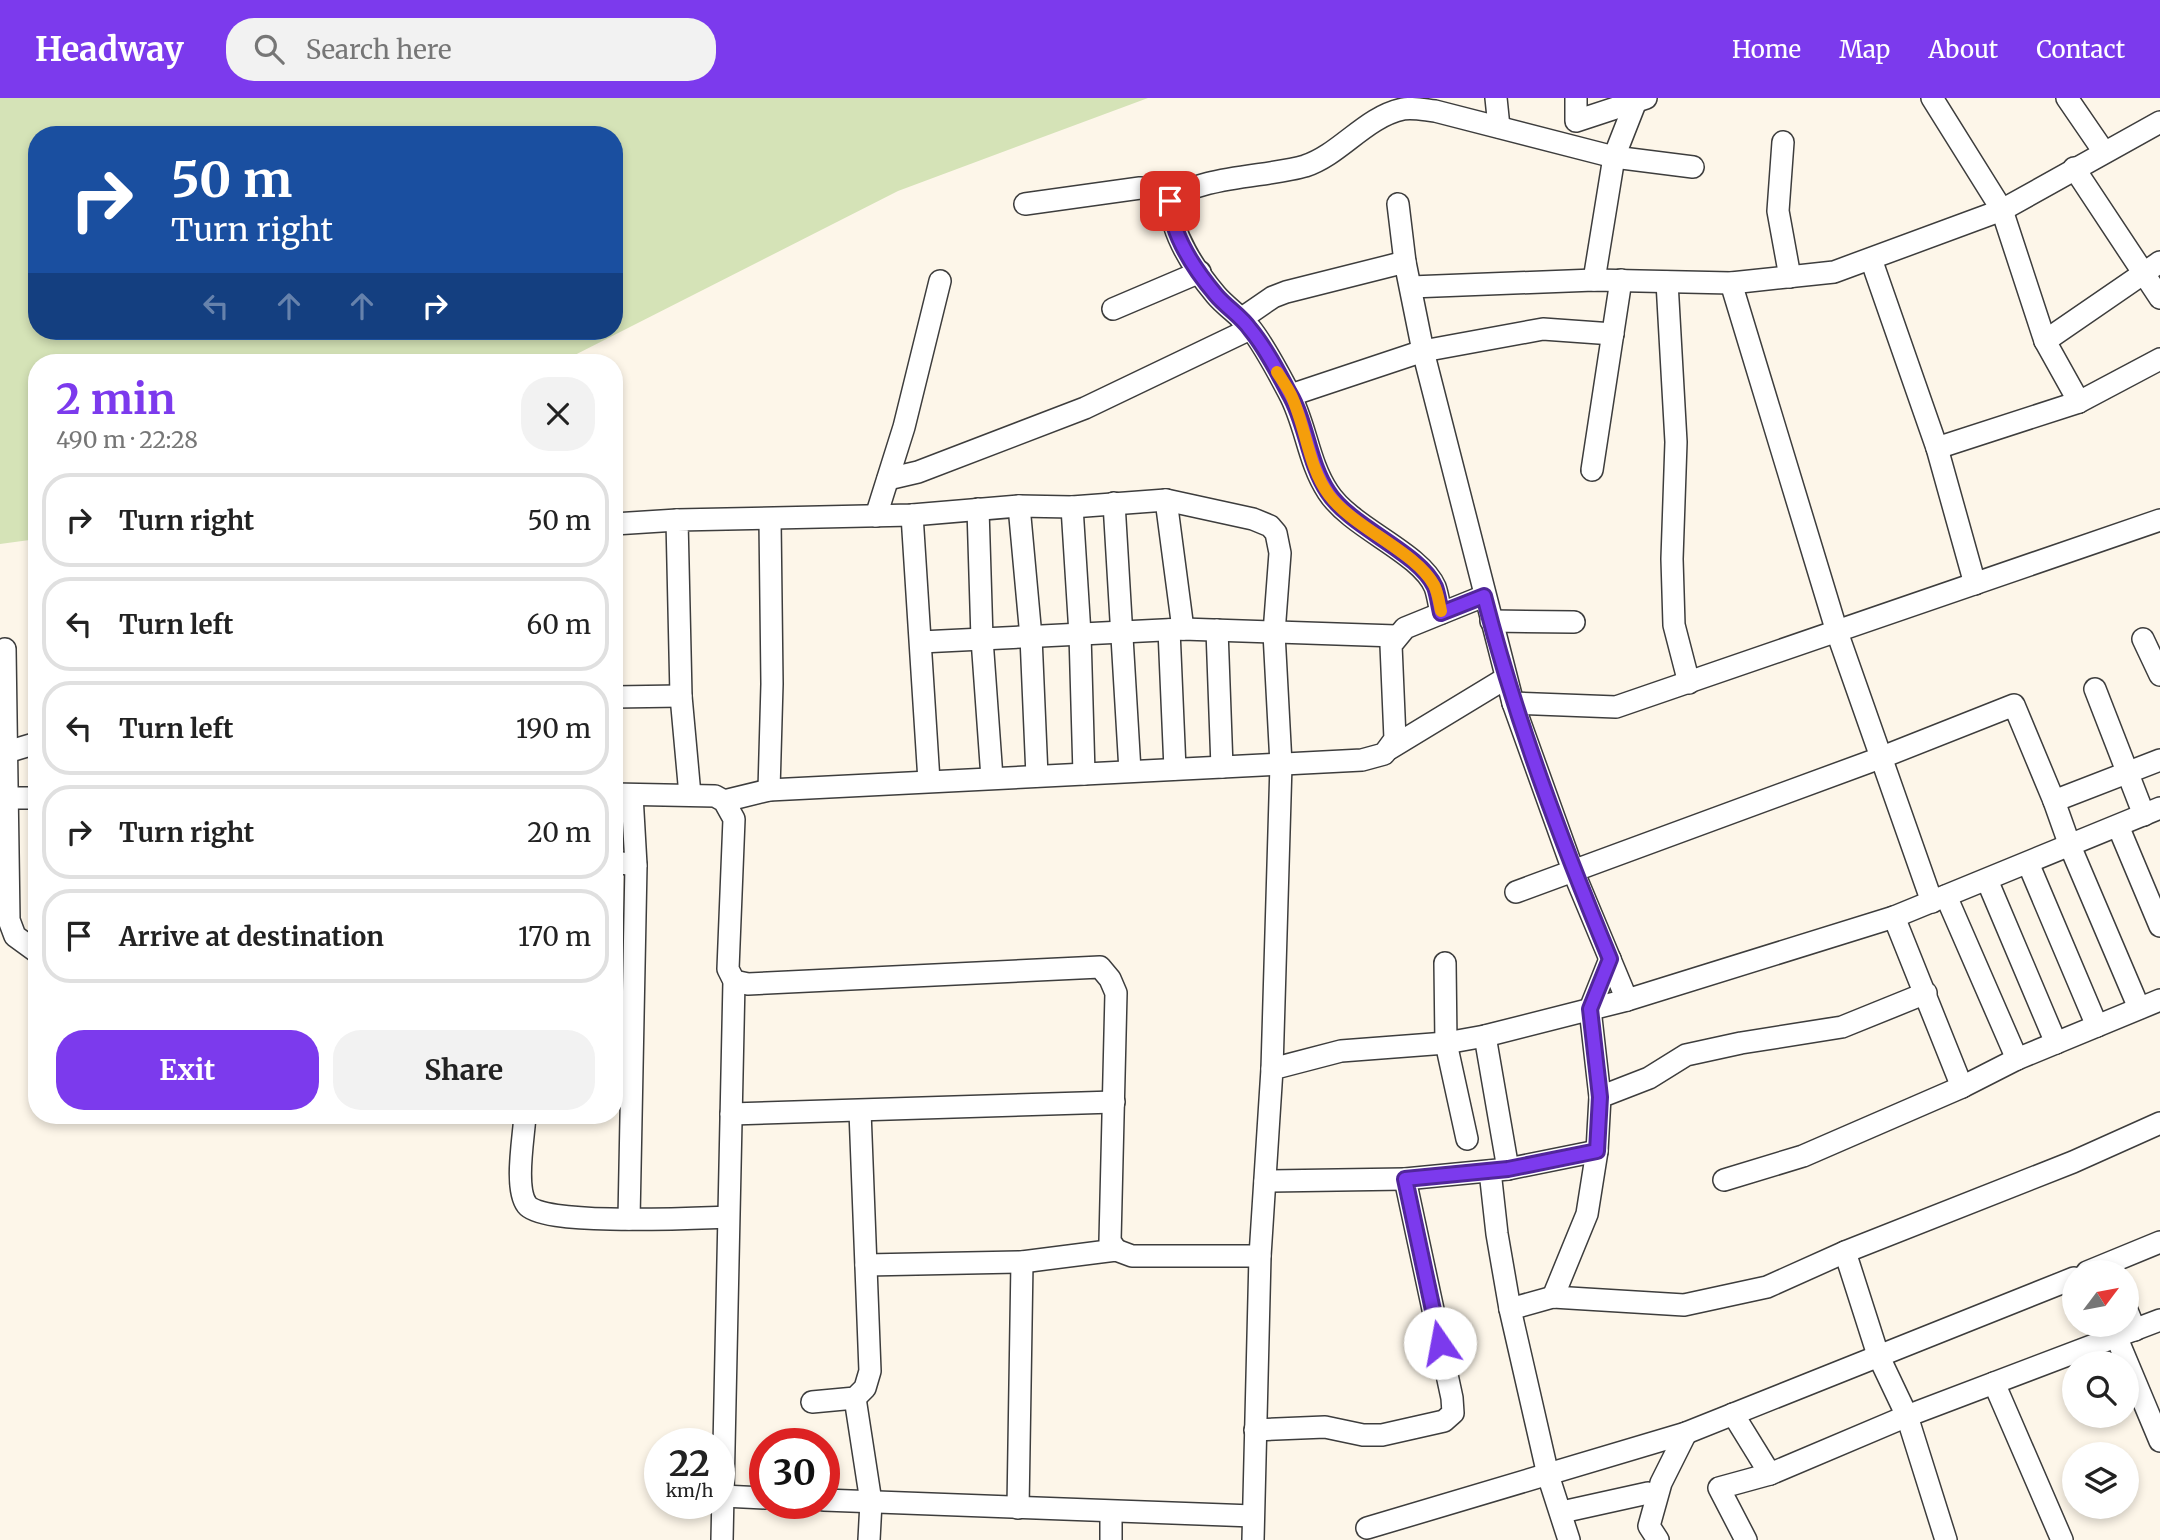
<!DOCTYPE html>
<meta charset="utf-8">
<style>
body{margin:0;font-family:Merriweather,serif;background:#f2f2f2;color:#222;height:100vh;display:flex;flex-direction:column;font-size:26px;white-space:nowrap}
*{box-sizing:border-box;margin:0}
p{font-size:23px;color:#767676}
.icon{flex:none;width:38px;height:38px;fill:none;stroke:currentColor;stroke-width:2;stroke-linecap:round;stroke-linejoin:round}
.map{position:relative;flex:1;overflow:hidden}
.sheet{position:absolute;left:28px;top:256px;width:595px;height:770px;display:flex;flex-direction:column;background:#fff;border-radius:28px;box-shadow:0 4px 10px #0003}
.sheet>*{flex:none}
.top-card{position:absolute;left:28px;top:28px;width:595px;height:214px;border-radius:28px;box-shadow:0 4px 10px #0003;background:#1a4fa0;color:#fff;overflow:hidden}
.needle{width:46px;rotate:58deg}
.fabs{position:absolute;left:2062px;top:1162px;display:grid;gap:14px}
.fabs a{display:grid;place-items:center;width:77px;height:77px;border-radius:50%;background:#fff;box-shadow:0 4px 10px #0003;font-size:35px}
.speed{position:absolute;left:644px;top:1330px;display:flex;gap:14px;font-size:35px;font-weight:700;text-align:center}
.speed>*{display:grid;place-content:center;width:91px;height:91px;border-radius:50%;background:#fff;box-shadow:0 4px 10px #0003;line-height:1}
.speed small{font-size:18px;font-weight:400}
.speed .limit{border:10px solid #d22;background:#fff;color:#111}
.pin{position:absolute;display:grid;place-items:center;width:60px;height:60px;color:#fff;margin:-30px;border-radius:14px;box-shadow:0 4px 10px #0006}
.me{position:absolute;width:77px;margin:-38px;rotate:348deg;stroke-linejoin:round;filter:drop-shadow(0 0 5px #0008)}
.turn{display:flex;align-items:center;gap:24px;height:147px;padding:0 28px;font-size:32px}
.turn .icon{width:91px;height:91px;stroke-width:2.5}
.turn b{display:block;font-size:49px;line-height:60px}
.lanes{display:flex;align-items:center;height:66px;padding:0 28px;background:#0003;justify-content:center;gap:35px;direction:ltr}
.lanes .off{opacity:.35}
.round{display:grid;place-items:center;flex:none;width:74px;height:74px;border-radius:28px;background:#f2f2f2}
.overview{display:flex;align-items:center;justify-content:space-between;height:119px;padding:0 28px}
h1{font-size:42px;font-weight:700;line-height:52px;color:#7c3aed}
.action{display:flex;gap:14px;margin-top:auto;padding:14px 28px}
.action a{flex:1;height:80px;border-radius:28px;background:#7c3aed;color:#fff;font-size:28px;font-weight:700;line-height:80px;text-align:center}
.action a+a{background:#f2f2f2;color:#222}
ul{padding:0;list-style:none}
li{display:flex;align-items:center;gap:21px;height:94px;margin:0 14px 10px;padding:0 14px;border:4px solid #e0e0e0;border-radius:28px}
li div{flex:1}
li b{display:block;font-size:26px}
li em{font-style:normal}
header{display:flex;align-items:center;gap:42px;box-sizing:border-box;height:98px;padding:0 35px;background:#7c3aed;color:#fff}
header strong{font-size:33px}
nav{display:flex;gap:38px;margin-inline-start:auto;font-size:24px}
.search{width:490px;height:63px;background:#f2f2f2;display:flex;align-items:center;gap:18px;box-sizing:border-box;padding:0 24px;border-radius:28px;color:#767676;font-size:26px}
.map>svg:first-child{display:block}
.green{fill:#d5e3b7;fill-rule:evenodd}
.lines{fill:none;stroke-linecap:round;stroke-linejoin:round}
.street-casing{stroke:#3d3d3d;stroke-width:24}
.street{stroke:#fff;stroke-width:21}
.route-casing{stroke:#51269a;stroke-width:18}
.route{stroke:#7c3aed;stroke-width:12}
.slow{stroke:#f59e0b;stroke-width:12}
</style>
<header>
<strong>Headway</strong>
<div class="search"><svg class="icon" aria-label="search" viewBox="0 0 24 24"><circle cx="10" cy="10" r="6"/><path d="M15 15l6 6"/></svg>Search here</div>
<nav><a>Home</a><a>Map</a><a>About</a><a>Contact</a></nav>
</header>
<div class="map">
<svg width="2160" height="1442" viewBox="0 0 2160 1442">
<rect width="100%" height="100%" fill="#fdf6e9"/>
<!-- green -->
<path class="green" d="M0 0H1148L898 93 561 264H37V441L0 446ZM37 37H614V233H37Z"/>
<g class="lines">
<!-- street casing -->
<g class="street-casing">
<g id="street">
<polyline points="1496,0 1499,29"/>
<polyline points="1576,0 1576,23 1646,0"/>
<polyline points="1932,0 2002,112 2045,243 2079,304"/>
<polyline points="2067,0 2104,54"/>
<polyline points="1783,44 1778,113 1790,179"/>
<polyline points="2074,70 2160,200"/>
<polyline points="1025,106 1140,90 1180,93"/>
<polyline points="1398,106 1405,164 1423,253 1513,605 1574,775 1627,902"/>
<polyline points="1871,161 1937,350 1975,486"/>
<polyline points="1594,182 1614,59 1636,3"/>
<polyline points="1667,184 1676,344 1672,461 1674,527 1689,585"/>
<polyline points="1731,185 1837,534 1932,804"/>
<polyline points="1411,189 1594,182 1731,185 1834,174 2002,112 2160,24"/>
<polyline points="1113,211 1200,174"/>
<polyline points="1241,221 1273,199 1286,194 1405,164"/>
<polyline points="2045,243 2160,164"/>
<polyline points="1291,297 1423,253 1543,231 1613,236"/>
<polyline points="1937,350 2079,304 2160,261"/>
<polyline points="1592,372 1621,182"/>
<polyline points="888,381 918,374 1085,310 1250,231"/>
<polyline points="1166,402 1183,531"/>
<polyline points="1114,405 1130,673"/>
<polyline points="1019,408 1031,539 1037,678"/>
<polyline points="1072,409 1080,536 1084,676"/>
<polyline points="978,411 982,541 992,680"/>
<polyline points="912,417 929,683"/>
<polyline points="876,418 904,329 940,183"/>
<polyline points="614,426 677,422"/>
<path d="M1441 515C1439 507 1438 497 1435 489 1420 454 1351 430 1328 394 1308 364 1306 326 1289 295 1278 274 1265 249 1251 231 1241 218 1226 209 1216 197 1195 172 1171 136 1170 103 1197 78 1268 79 1305 68 1341 56 1365 19 1403 11 1413 9 1425 12 1435 13L1614 59 1693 69"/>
<polyline points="1491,523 1574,524"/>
<polyline points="1169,532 1175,671"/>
<polyline points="1217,532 1222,669"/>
<polyline points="2143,541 2160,577"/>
<polyline points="921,544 1183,531 1396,538"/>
<polyline points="5,551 9,822 15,838 37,854"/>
<polyline points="2095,591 2144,717"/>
<polyline points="614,599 681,598"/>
<polyline points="1513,605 1616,609 2160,422"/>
<polyline points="1389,651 1506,580"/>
<polyline points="7,654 37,645"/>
<polyline points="769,692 772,586 770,422"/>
<polyline points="614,696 715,698 724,703 734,721 728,871 734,883 722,1442"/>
<polyline points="690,697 681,598 677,422 912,417 1019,408 1072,409 1166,402 1253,421 1270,428 1276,435 1280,455 1274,535 1281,666 1272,971"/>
<polyline points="0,700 37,700"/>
<polyline points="724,703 769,692 1362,662 1384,656 1395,641 1391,547 1405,530 1484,498"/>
<polyline points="2054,703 2160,662"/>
<polyline points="2118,728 2160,828"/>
<polyline points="614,764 636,767"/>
<polyline points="2028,765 2097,928"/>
<polyline points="1987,782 2056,945"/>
<polyline points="1516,794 1880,660 2014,607 2054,703 2070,748 2139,910"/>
<polyline points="1946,798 2017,961"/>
<polyline points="1894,819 1962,989"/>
<polyline points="1445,865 1446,945 1467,1041"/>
<polyline points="734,883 748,886 1100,869 1110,881 1116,895 1110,1143 1116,1152"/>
<polyline points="1485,938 1508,1071"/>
<polyline points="1600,999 1590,911 1610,861"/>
<polyline points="731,1016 1114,1004"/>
<path d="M525 1017C524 1038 514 1090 527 1107 543 1128 697 1120 728 1119"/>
<polyline points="1490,1073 1497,1136 1510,1211 1548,1377 1569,1442"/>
<polyline points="1724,1082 1803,1058 1962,989 2017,961 2160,902"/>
<polyline points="1265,1083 1405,1081"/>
<polyline points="629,1121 636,767 632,697"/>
<polyline points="1845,1154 1878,1257 1907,1318 1946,1442"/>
<polyline points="866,1167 1022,1164 1116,1152 1132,1158 1260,1158"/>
<polyline points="2087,1174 2160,1144"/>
<polyline points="1553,1199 1587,1116 1597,1053 1600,999 1649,980 1686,957 1741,945 1842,929 1926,895"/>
<polyline points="2126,1210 2135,1232"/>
<polyline points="1510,1211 1553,1199 1684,1207 1767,1189 1845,1154 2073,1064 2160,1025"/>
<polyline points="2116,1238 2160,1343"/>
<polyline points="1994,1285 2062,1442"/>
<polyline points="855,1300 871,1404 869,1442"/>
<polyline points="812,1304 855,1300 865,1290 870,1273 860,1013"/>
<polyline points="1733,1316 1770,1376"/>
<polyline points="1255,1332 1325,1329 1363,1337 1382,1337 1444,1323 1453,1315 1452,1300 1405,1081 1508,1071 1597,1053"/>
<polyline points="723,1398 765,1400"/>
<polyline points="824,1402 1253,1418"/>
<polyline points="1018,1410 1022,1164"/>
<polyline points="1562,1414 1648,1395"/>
<polyline points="1367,1430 1686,1335 2074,1180"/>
<polyline points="1111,1442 1111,1414"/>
<polyline points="1253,1442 1260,1158 1272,971 1341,953 1446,945 1485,938 1627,902 1894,819 2160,710"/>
<polyline points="1658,1442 1649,1428 1661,1385 1686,1335"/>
<polyline points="1746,1442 1719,1390 1770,1376 1907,1318 2160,1222"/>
</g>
</g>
<!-- street -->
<use href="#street" class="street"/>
</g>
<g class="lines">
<!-- route casing -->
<g class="route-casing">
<path id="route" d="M1170 103C1171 136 1195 172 1216 197 1226 209 1241 218 1250 231 1265 249 1278 274 1289 295 1307 325 1308 364 1328 394 1351 430 1419 454 1435 489 1438 497 1439 507 1441 515L1484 498C1516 623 1561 742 1610 861L1590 911 1600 999 1597 1053 1508 1071 1405 1081 1440 1245"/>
</g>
<!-- route -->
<use href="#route" class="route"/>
<!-- slow -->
<path class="slow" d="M1277 274C1282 282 1287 289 1291 297 1306 328 1308 369 1329 397 1355 431 1415 453 1434 487 1438 495 1439 504 1441 513"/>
</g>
</svg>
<div class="fabs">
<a><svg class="needle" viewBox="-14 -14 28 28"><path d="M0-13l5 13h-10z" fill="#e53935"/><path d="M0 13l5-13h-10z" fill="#767676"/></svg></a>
<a><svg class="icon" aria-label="search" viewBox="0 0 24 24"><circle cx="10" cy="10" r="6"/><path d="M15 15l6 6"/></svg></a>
<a><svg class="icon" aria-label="layers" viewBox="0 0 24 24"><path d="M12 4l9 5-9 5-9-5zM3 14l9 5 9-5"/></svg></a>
</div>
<div class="speed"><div>22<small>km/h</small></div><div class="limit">30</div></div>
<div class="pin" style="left:1170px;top:103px;background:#d93025"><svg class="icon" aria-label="arrive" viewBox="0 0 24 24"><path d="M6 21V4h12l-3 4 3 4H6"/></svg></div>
<svg class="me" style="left:1440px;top:1245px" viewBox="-20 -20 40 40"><circle r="19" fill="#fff"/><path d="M0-13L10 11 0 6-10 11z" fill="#7c3aed"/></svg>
<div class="top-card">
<div class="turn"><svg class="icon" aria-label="right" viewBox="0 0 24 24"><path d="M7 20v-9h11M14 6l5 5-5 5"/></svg><div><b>50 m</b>Turn right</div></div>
<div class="lanes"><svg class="icon off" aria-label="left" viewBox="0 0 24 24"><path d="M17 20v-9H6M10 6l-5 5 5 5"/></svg><svg class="icon off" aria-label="ahead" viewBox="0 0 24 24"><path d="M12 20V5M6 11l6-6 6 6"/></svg><svg class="icon off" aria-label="ahead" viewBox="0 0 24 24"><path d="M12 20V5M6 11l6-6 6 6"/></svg><svg class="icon" aria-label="right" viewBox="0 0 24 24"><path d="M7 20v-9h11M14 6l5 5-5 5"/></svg></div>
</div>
<section class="sheet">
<div class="overview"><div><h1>2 min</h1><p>490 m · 22:28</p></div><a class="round"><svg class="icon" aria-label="close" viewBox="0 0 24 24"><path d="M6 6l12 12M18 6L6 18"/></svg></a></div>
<ul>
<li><svg class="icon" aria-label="right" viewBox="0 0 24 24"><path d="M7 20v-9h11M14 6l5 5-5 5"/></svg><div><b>Turn right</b></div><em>50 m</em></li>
<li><svg class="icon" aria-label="left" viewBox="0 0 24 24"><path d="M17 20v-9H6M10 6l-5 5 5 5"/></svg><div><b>Turn left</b></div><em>60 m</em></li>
<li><svg class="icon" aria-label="left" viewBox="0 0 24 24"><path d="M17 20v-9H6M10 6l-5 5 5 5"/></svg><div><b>Turn left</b></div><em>190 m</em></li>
<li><svg class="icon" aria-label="right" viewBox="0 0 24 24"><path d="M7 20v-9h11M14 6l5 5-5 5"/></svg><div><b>Turn right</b></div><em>20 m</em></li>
<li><svg class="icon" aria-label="arrive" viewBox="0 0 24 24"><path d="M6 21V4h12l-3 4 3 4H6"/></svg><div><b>Arrive at destination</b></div><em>170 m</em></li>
</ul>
<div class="action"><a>Exit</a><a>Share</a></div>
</section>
</div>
